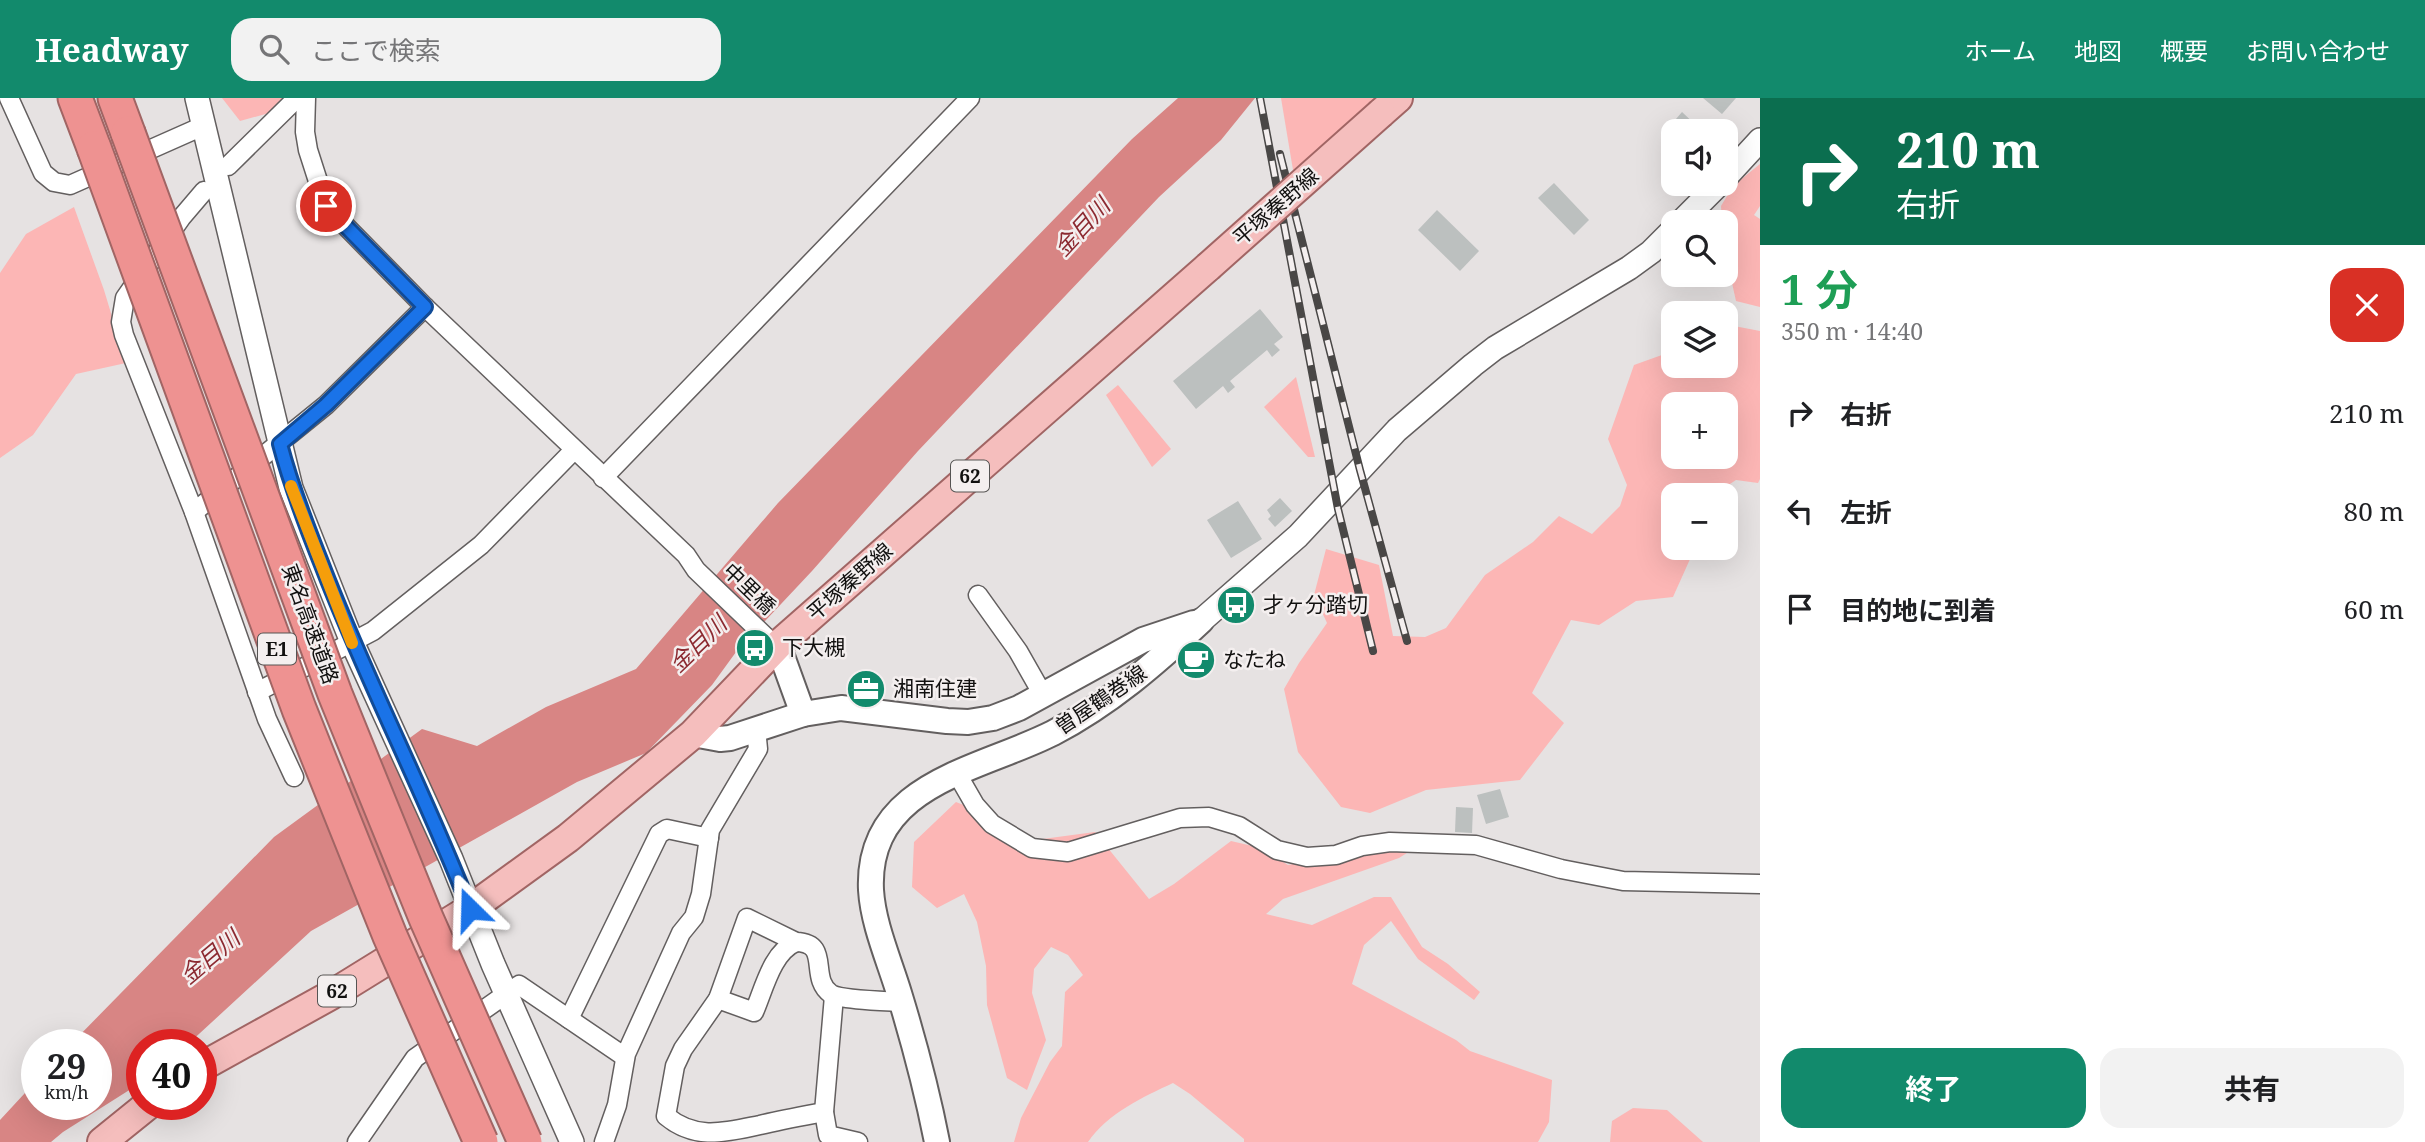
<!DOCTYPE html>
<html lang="ja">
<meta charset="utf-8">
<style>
body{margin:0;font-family:"Noto Serif","Noto Sans JP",serif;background:#f2f2f2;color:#202124;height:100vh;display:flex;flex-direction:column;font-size:26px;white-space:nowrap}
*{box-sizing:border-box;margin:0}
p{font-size:23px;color:#757577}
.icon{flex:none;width:38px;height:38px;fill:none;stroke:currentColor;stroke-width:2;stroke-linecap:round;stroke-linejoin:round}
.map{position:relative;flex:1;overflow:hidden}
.panel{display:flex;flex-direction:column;background:#fff;width:665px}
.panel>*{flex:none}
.guide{background:#0b6e4f;color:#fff;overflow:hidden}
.buttons{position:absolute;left:1661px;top:21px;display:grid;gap:14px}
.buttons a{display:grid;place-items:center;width:77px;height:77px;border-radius:14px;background:#fff;box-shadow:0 7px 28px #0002;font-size:35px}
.speed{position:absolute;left:21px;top:931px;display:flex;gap:14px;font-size:35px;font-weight:700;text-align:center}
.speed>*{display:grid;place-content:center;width:91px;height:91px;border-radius:50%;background:#fff;box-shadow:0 7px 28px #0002;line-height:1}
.speed small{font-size:18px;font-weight:400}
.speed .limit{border:10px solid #d22;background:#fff;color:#111}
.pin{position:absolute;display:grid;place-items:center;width:60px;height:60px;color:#fff;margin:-30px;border:4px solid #fff;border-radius:50%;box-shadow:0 2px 7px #0007}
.me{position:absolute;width:77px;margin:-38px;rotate:338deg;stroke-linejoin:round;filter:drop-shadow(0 0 5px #0008)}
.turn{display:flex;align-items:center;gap:24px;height:147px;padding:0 21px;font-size:32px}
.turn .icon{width:91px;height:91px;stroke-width:2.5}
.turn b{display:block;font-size:49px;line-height:60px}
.round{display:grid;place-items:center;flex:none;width:74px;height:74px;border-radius:21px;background:#f2f2f2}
.head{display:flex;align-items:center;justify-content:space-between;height:119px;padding:0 21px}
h1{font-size:42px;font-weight:700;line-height:52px;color:#1e9e55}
.button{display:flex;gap:14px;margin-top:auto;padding:14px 21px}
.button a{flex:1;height:80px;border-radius:21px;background:#128a6c;color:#fff;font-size:28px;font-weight:700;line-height:80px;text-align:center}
.button a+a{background:#f2f2f2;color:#202124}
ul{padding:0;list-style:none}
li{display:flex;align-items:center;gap:21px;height:98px;padding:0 21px}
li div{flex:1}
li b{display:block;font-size:26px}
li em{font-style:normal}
header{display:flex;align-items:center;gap:42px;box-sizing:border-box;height:98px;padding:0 35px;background:#128a6c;color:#fff}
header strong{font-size:33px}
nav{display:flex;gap:38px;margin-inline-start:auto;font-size:24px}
.search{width:490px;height:63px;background:#f2f2f2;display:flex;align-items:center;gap:18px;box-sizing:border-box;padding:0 24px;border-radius:21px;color:#757577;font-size:26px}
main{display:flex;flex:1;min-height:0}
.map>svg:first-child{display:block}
.green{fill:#fcb6b5;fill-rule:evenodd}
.water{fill:#d88584}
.building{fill:#bcc0bf}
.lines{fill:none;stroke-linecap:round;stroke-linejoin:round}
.minor-casing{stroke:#635f5f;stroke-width:21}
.tertiary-casing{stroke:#635f5f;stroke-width:26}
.secondary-casing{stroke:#635f5f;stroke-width:28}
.primary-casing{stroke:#a16564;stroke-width:32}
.motorway-casing{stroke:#a16564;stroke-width:37}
.minor{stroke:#fff;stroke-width:18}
.tertiary{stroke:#fff;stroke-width:23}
.secondary{stroke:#fff;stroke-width:24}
.primary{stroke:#f5bebd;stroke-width:28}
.motorway{stroke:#ee9291;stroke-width:33}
.rail-casing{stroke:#494746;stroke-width:8}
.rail{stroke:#f4efef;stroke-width:5;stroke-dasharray:16;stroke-linecap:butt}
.primary-bridge-casing{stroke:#a16564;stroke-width:32;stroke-linecap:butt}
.motorway-bridge-casing{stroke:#a16564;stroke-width:37;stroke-linecap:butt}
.primary-bridge{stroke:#f5bebd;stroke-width:28}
.motorway-bridge{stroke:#ee9291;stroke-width:33}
.route-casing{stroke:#114b97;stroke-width:18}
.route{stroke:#1a73e8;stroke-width:12}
.slow{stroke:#f59e0b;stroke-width:12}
.labels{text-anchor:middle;stroke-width:5;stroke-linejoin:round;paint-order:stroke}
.shield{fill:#f4efef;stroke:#565453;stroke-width:2}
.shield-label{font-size:19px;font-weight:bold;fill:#121110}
.street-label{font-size:21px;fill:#121110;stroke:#f4efef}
.poi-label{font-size:21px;fill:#121110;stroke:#f4efef;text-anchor:start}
.water-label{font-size:23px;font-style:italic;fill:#8c2a31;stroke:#f4efef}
</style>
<header>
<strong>Headway</strong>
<div class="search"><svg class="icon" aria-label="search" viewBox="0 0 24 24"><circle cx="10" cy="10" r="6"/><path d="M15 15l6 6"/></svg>ここで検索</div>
<nav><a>ホーム</a><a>地図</a><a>概要</a><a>お問い合わせ</a></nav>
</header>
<main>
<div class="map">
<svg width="1760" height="1044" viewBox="0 0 1760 1044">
<rect width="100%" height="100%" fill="#e6e2e2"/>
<!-- green -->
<g class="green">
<polygon points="222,0 288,0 287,10 240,23"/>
<polygon points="1281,0 1379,0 1294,78"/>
<polygon points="1760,66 1760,108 1754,117 1760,121 1760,209 1736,203 1726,158 1726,124 1722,124 1721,108 1733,88"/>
<polygon points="74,109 104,192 126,265 76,276 33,337 0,360 0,175 26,136"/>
<path d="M1734 228 1760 233V381L1758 385 1736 382 1713 397H1673V450H1695L1673 499 1636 503 1599 527 1571 522 1532 595 1564 625 1520 682 1426 692 1370 715 1341 709 1298 654 1284 591 1299 565 1327 525 1314 497 1326 451 1379 467 1393 538 1425 539 1446 530 1485 477 1533 444 1559 418 1592 436 1620 408 1627 387 1608 341 1634 267 1673 253V268H1726V231ZM1726 306V359H1673V306Z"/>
<polygon points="1296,279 1315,359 1308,359 1264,309"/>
<polygon points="1118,287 1171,351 1152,369 1106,297"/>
<path d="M956 704 999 721 1035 742 1095 734 1149 801 1174 786 1231 743 1261 750 1288 767 1362 751 1410 753 1399 760 1283 801 1266 816 1312 827 1374 799H1391L1422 849 1448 866 1480 894 1474 902 1418 861 1391 823 1364 847 1352 886 1456 942 1470 953 1552 982 1549 1024 1538 1044H1244V1041L1190 996 1173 985C1143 999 1108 1015 1088 1044H1014L1021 1020 1050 964 1062 948 1065 894 1083 877 1068 857 1051 849 1034 871 1032 895 1046 942 1027 992 1007 980 987 907 986 868 977 824 964 796 937 810 912 789 914 744Z"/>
<polygon points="1633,1010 1667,1012 1703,1044 1610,1044 1612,1023"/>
</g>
<!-- water -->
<polygon class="water" points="1178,0 1255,0 1221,42 1159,99 918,353 812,473 736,554 712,587 646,655 577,684 311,833 187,947 142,947 142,984 63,1034 51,1044 0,1044 0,1022 37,982 37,1006 96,1006 96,947 70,947 274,739 422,631 477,648 546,609 636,571 778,405 1132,41"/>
<!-- building -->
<g class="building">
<polygon points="1703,0 1736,0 1722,16"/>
<polygon points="1682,14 1700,31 1698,33 1673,33 1673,43 1664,35"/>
<polygon points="1554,85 1589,122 1574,137 1538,100"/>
<polygon points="1437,112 1479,153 1460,173 1418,132"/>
<polygon points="1260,211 1283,239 1274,246 1280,252 1272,259 1267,252 1230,283 1235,289 1228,295 1223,288 1196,311 1173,283"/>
<polygon points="1280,400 1292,413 1275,429 1268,421 1271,418 1267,412"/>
<polygon points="1238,403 1262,441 1231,460 1207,422"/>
<polygon points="1207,550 1214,565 1188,578 1178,557 1188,552 1191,559"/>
<polygon points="858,578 870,579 869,585 875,586 874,599 856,597"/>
<polygon points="1500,691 1509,719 1486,726 1477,697"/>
<polygon points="1456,709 1473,710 1472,735 1455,734"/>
</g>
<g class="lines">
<!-- minor casing -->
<g class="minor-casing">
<g id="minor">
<polyline points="9,0 43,75 54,84 70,87 203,28"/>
<polyline points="306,0 305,34 308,52 326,108 425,209 686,457 696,472 770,543 778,547"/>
<polyline points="228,68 297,0"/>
<polyline points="204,93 181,120 125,200 121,224 124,237 194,414 267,621 294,679"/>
<polyline points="603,380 970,0"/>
<polyline points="194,414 326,307 425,209"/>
<polyline points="978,497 1018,553 1043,597"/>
<polyline points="257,594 373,533 481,447 574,352"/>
<polyline points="956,674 975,707 992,726 1032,750 1068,754 1180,720 1209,719 1239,728 1277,752 1307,759 1336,757 1362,748 1390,744 1476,747 1561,771 1623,783 1760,786"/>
<polyline points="834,898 824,1014 828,1037 858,1044"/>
<path d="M718 901 754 914C764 891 772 854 796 844"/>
<polyline points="569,921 659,736 667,731 709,740"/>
<path d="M824 1014C803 1018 781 1022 760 1027 726 1034 696 1043 666 1018L675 968 683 951 718 901 747 820 796 844C832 845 808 880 831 896 841 902 887 903 902 904"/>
<polyline points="357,1044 415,960 519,887 625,959"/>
<polyline points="604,1044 617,1007 626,956 681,835 694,819 701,796 710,732 758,651 756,631"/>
</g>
</g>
<!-- tertiary casing -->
<g class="tertiary-casing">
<g id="tertiary">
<polyline points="197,0 291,390 352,544 451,761 493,866 572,1044"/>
<polyline points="1726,79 1760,42"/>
<polyline points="1681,124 1719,86"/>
<polyline points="1201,523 1298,438 1397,332 1473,267 1495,250 1629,170 1651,154 1673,132"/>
</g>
</g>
<!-- secondary casing -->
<g class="secondary-casing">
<g id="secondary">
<polyline points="778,547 803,616"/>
<polyline points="693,636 720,641 730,640 803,616 841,610 947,623 968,624 993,620 1019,610 1143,542 1194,525"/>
<path d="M937 1044C927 993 914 944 899 895 889 862 873 826 871 792 866 685 980 672 1053 635 1109 606 1156 565 1201 523"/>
</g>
</g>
<!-- primary casing -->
<g class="primary-casing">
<g id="primary">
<polyline points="1381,15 1398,0"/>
<polyline points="201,969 331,897 470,811 568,740 693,636 778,547 1208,169"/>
<polyline points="102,1044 149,1006"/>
</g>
</g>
<!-- motorway casing -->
<g class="motorway-casing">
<g id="motorway">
<polyline points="75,0 94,50"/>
<polyline points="115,0 128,35"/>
</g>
</g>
<!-- minor -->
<use href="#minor" class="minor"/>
<!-- tertiary -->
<use href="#tertiary" class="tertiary"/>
<!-- secondary -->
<use href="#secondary" class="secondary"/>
<!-- primary -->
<use href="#primary" class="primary"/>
<!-- motorway -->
<use href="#motorway" class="motorway"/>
<!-- rail casing -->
<g class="rail-casing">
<g id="rail">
<polyline points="1260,0 1338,411 1373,553"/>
<polyline points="1280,56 1360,372 1407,543"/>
</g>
</g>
<!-- rail -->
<use href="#rail" class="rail"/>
<!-- primary-bridge casing -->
<g class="primary-bridge-casing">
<polyline id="primary-bridge" points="1208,169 1381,15"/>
</g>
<!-- motorway-bridge casing -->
<g class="motorway-bridge-casing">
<g id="motorway-bridge">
<polyline points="128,35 335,596 426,820 525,1044"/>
<polyline points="94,50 299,611 390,838 481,1044"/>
</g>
</g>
<!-- primary-bridge -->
<use href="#primary-bridge" class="primary-bridge"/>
<!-- motorway-bridge -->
<use href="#motorway-bridge" class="motorway-bridge"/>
</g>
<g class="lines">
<!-- route casing -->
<g class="route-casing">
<path id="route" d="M326 108 425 209 326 307 280 346C291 388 306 427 322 467 367 584 425 695 470 811"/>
</g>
<!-- route -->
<use href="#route" class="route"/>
<!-- slow -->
<polyline class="slow" points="291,388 352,545"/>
</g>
<!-- icons -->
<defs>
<g id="bus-disc" transform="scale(2.0125)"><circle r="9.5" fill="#128a6c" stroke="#f4efef"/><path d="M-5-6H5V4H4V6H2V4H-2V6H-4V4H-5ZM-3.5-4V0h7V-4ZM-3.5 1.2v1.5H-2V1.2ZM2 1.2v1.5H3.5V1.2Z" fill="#fff"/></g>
<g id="cafe-disc" transform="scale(2.0125)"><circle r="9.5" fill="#128a6c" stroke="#f4efef"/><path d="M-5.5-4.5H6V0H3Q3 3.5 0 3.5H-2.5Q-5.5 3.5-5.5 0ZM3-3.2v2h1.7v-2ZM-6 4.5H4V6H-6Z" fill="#fff"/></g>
<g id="office-disc" transform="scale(2.0125)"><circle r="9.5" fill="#128a6c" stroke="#f4efef"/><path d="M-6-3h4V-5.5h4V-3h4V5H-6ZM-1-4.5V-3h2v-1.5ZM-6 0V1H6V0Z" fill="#fff"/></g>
</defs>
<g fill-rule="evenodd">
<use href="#bus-disc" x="1236" y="507"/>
<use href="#bus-disc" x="755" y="550"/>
<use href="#cafe-disc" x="1196" y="562"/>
<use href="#office-disc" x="866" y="591"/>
</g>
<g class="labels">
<!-- shield labels -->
<g class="shield">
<rect x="951" y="362.5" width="38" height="31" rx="5"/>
<rect x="258" y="535.5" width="38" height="31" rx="5"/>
<rect x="318" y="877.5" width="38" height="31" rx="5"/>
</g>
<g class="shield-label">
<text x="970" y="385">62</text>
<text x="277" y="558">E1</text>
<text x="337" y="900">62</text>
</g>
<!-- street labels -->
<g class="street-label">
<text transform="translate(1276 109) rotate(-41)" y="7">平塚秦野線</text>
<text transform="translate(850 484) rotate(-41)" y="7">平塚秦野線</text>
<text transform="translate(749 491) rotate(44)" y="7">中里橋</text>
<text transform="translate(310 526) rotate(70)" y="7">東名高速道路</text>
<text transform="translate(1101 602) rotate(-34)" y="7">曽屋鶴巻線</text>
</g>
<!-- poi labels -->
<g class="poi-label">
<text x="1263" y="514">才ヶ分踏切</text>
<text x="782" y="557">下大槻</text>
<text x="1223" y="569">なたね</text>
<text x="893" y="598">湘南住建</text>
</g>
<!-- water labels -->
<g class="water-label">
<text transform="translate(1082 129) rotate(-47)" y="8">金目川</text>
<text transform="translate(698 546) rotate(-44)" y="8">金目川</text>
<text transform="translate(210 859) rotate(-40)" y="8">金目川</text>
</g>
</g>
</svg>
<div class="buttons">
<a><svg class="icon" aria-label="sound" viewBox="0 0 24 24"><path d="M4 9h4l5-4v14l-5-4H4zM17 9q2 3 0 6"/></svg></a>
<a><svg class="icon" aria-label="search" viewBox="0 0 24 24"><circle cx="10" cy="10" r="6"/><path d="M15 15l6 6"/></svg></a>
<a><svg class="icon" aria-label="layers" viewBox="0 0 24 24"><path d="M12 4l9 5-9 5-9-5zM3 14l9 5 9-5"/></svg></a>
<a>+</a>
<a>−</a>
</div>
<div class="speed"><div>29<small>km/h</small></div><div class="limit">40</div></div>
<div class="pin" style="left:326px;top:108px;background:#d93025"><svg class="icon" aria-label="arrive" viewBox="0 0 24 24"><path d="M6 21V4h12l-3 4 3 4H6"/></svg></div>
<svg class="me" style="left:470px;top:811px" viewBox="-20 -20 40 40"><path d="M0-17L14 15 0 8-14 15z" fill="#1a73e8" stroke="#fff" stroke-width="4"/></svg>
</div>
<section class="panel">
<div class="guide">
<div class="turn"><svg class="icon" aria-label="right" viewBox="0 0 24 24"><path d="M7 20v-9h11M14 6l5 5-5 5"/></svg><div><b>210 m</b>右折</div></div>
</div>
<div class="head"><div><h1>1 分</h1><p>350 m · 14:40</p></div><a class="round" style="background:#d93025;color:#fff"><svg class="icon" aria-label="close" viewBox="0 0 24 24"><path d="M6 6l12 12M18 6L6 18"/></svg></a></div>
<ul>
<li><svg class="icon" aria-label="right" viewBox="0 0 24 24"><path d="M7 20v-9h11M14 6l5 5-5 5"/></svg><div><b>右折</b></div><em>210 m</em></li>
<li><svg class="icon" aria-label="left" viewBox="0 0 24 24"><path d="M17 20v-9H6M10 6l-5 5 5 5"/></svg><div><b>左折</b></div><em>80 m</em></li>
<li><svg class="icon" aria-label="arrive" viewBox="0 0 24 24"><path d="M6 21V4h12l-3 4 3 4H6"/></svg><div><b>目的地に到着</b></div><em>60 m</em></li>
</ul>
<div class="button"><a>終了</a><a>共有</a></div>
</section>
</main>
